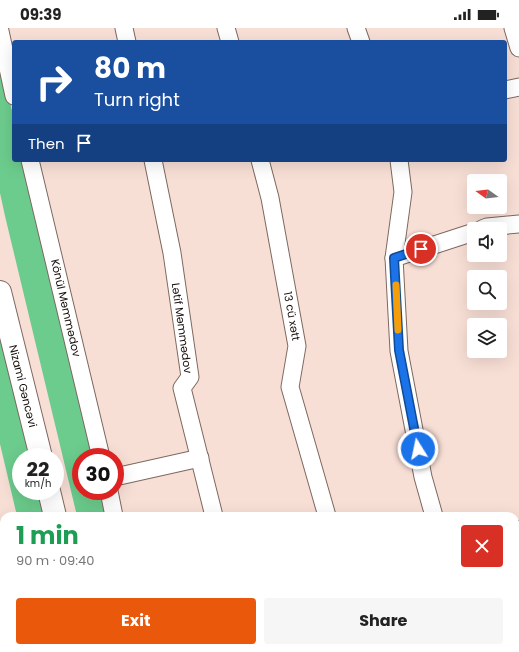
<!DOCTYPE html>
<meta charset="utf-8">
<style>
body{margin:0;font-family:Poppins,sans-serif;background:#f6f6f6;color:#222;height:100vh;display:flex;flex-direction:column;font-size:15px;white-space:nowrap}
*{box-sizing:border-box;margin:0}
p{font-size:13px;color:#767676}
.icon{flex:none;width:22px;height:22px;fill:none;stroke:currentColor;stroke-width:2;stroke-linecap:round;stroke-linejoin:round}
.map{position:relative;flex:1;overflow:hidden}
.panel{position:absolute;left:0px;top:484px;width:519px;height:140px;display:flex;flex-direction:column;background:#fff;border-radius:12px 12px 0 0;box-shadow:0 4px 16px #0002}
.panel>*{flex:none}
.banner{position:absolute;left:12px;top:12px;width:495px;height:122px;border-radius:4px;box-shadow:0 4px 16px #0002;background:#1a4fa0;color:#fff;overflow:hidden}
.needle{width:26px;rotate:284deg}
.tools{position:absolute;left:467px;top:146px;display:grid;gap:8px}
.tools a{display:grid;place-items:center;width:40px;height:40px;border-radius:4px;background:#fff;box-shadow:0 4px 16px #0002;font-size:20px}
.speed{position:absolute;left:12px;top:420px;display:flex;gap:8px;font-size:20px;font-weight:700;text-align:center}
.speed>*{display:grid;place-content:center;width:52px;height:52px;border-radius:50%;background:#fff;box-shadow:0 4px 16px #0002;line-height:1}
.speed small{font-size:10px;font-weight:400}
.speed .limit{border:6px solid #d22;background:#fff;color:#111}
.pin{position:absolute;display:grid;place-items:center;width:34px;height:34px;color:#fff;margin:-17px;border:2px solid #fff;border-radius:50%;box-shadow:0 1px 4px #0007}
.me{position:absolute;width:44px;margin:-22px;rotate:350deg;stroke-linejoin:round;filter:drop-shadow(0 0 3px #0008)}
.turn{display:flex;align-items:center;gap:14px;height:84px;padding:0 16px;font-size:18px}
.turn .icon{width:52px;height:52px;stroke-width:2.5}
.turn b{display:block;font-size:28px;line-height:34px}
.then{display:flex;align-items:center;height:38px;padding:0 16px;background:#0003;gap:8px;font-size:15px}
.round{display:grid;place-items:center;flex:none;width:42px;height:42px;border-radius:4px;background:#f6f6f6}
.overview{display:flex;align-items:center;justify-content:space-between;height:68px;padding:0 16px}
h1{font-size:24px;font-weight:700;line-height:30px;color:#1e9e55}
.action{display:flex;gap:8px;margin-top:auto;padding:8px 16px}
.action a{flex:1;height:46px;border-radius:4px;background:#ea580c;color:#fff;font-size:16px;font-weight:700;line-height:46px;text-align:center}
.action a+a{background:#f6f6f6;color:#222}
.status{display:flex;justify-content:space-between;align-items:center;height:28px;padding:0 20px;background:#fff;direction:ltr}
.status svg{height:11px;fill:currentColor}
.map>svg:first-child{display:block}
.forest{fill:#6ccc8d}
.lines{fill:none;stroke-linecap:round;stroke-linejoin:round}
.lane-casing{stroke:#7d6860;stroke-width:10}
.street-casing{stroke:#7d6860;stroke-width:19}
.primary-casing{stroke:#7d6860;stroke-width:24}
.lane{stroke:#fff;stroke-width:8}
.street{stroke:#fff;stroke-width:17}
.primary{stroke:#fff;stroke-width:22}
.route-casing{stroke:#114b97;stroke-width:10}
.route{stroke:#1a73e8;stroke-width:7}
.slow{stroke:#f59e0b;stroke-width:7}
.labels{text-anchor:middle;stroke-width:3.5;stroke-linejoin:round;paint-order:stroke}
.street-label{font-size:11px;fill:#160e0b;stroke:#fff}
</style>
<div class="status"><b>09:39</b><svg viewBox="0 0 49 12"><path d="M0 12V9h3v3zM5 12V6h3v6zM10 12V3h3v9zM15 12V0h3v12zM26 1h20v11H26zM47 4h2v5h-2z"/></svg></div>
<div class="map">
<svg width="519" height="624" viewBox="0 0 519 624">
<rect width="100%" height="100%" fill="#f8dfd6"/>
<!-- forest -->
<g class="forest">
<polygon points="0,33 14,91 14,132 24,132 93,429 81,429 81,463 100,463 106,488 77,488 5,188 0,165"/>
<polygon points="0,286 35,429 21,429 21,463 43,463 49,488 17,488 0,416"/>
<polygon points="0,540 4,556 4,620 20,620 21,624 3,624 0,612"/>
</g>
<g class="lines">
<!-- lane casing -->
<g class="lane-casing">
<polyline id="lane" points="0,576 4,575"/>
</g>
<!-- street casing -->
<g class="street-casing">
<g id="street">
<polyline points="124,0 127,14"/>
<polyline points="226,0 230,14"/>
<polyline points="356,0 361,14"/>
<polyline points="513,0 519,20"/>
<polyline points="0,3 14,68"/>
<polyline points="505,62 519,59"/>
<polyline points="30,132 101,429"/>
<polyline points="153,132 172,225 190,349 182,360 214,488"/>
<polyline points="260,132 270,170 297,318 290,359 327,488"/>
<polyline points="399,132 403,164 394,230 399,323 423,449 434,488"/>
<polyline points="482,201 487,199 519,196"/>
<polyline points="394,230 474,204"/>
<polyline points="115,449 200,430"/>
<polyline points="109,463 114,488"/>
<polyline points="515,501 519,503"/>
<polyline points="143,620 144,624"/>
<polyline points="361,620 362,624"/>
<polyline points="463,620 464,624"/>
</g>
</g>
<!-- primary casing -->
<g class="primary-casing">
<g id="primary">
<polyline points="0,264 41,429"/>
<polyline points="49,463 55,488"/>
<polyline points="0,510 4,526"/>
<polyline points="27,620 28,624"/>
<polyline points="88,620 89,624"/>
</g>
</g>
<!-- lane -->
<use href="#lane" class="lane"/>
<!-- street -->
<use href="#street" class="street"/>
<!-- primary -->
<use href="#primary" class="primary"/>
</g>
<g class="lines">
<!-- route casing -->
<g class="route-casing">
<polyline id="route" points="418,421 399,322 394,230 421,221"/>
</g>
<!-- route -->
<use href="#route" class="route"/>
<!-- slow -->
<polyline class="slow" points="396,257 398,302"/>
</g>
<g class="labels">
<!-- street labels -->
<g class="street-label">
<text transform="translate(66 280) rotate(77)" y="4">Könül Məmmədov</text>
<text transform="translate(292 288) rotate(80)" y="4">13 cü xətt</text>
<text transform="translate(182 300) rotate(82)" y="4">Lətif Məmmədov</text>
<text transform="translate(23 358) rotate(76)" y="4">Nizami Gəncəvi</text>
</g>
</g>
</svg>
<div class="tools">
<a><svg class="needle" viewBox="-14 -14 28 28"><path d="M0-13l5 13h-10z" fill="#e53935"/><path d="M0 13l5-13h-10z" fill="#767676"/></svg></a>
<a><svg class="icon" aria-label="sound" viewBox="0 0 24 24"><path d="M4 9h4l5-4v14l-5-4H4zM17 9q2 3 0 6"/></svg></a>
<a><svg class="icon" aria-label="search" viewBox="0 0 24 24"><circle cx="10" cy="10" r="6"/><path d="M15 15l6 6"/></svg></a>
<a><svg class="icon" aria-label="layers" viewBox="0 0 24 24"><path d="M12 4l9 5-9 5-9-5zM3 14l9 5 9-5"/></svg></a>
</div>
<div class="speed"><div>22<small>km/h</small></div><div class="limit">30</div></div>
<div class="pin" style="left:421px;top:221px;background:#d93025"><svg class="icon" aria-label="arrive" viewBox="0 0 24 24"><path d="M6 21V4h12l-3 4 3 4H6"/></svg></div>
<svg class="me" style="left:418px;top:421px" viewBox="-20 -20 40 40"><circle r="17" fill="#1a73e8" stroke="#fff" stroke-width="3"/><path d="M0-11L8 9 0 5-8 9z" fill="#fff"/></svg>
<div class="banner">
<div class="turn"><svg class="icon" aria-label="right" viewBox="0 0 24 24"><path d="M7 20v-9h11M14 6l5 5-5 5"/></svg><div><b>80 m</b>Turn right</div></div>
<div class="then">Then<svg class="icon" aria-label="arrive" viewBox="0 0 24 24"><path d="M6 21V4h12l-3 4 3 4H6"/></svg></div>
</div>
<section class="panel">
<div class="overview"><div><h1>1 min</h1><p>90 m · 09:40</p></div><a class="round" style="background:#d93025;color:#fff"><svg class="icon" aria-label="close" viewBox="0 0 24 24"><path d="M6 6l12 12M18 6L6 18"/></svg></a></div>
<div class="action"><a>Exit</a><a>Share</a></div>
</section>
</div>
